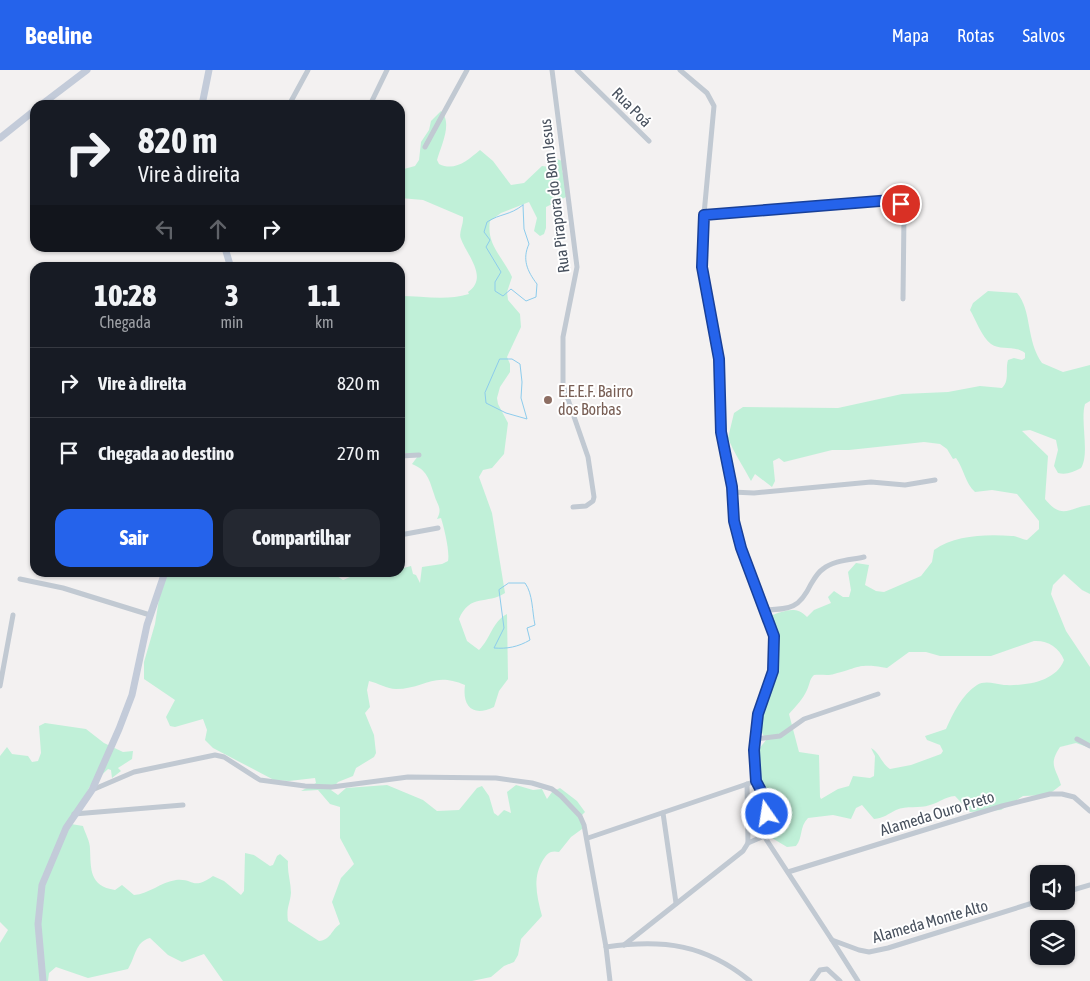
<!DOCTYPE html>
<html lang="pt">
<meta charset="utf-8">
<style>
body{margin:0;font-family:"Asap Condensed",sans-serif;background:#242831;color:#f1f3f6;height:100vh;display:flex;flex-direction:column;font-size:19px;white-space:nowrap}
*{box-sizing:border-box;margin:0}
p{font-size:16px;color:#9ea1a6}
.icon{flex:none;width:28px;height:28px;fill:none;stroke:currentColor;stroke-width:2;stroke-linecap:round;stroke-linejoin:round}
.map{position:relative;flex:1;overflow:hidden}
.details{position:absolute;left:30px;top:192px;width:375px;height:315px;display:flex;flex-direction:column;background:#171b24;border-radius:15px;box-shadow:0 1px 4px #0004}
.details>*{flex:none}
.banner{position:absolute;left:30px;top:30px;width:375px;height:152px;border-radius:15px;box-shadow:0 1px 4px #0004;background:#171b24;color:#f1f3f6;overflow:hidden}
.buttons{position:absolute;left:1030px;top:795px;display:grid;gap:10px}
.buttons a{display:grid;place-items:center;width:45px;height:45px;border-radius:10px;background:#171b24;box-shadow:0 1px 4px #0004;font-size:25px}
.pin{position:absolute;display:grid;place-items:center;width:42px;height:42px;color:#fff;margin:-21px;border:2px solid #fff;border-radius:50%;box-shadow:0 1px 5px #0007}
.me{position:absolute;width:55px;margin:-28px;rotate:347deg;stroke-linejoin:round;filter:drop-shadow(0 0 4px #0008)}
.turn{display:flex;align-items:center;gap:18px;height:105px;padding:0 25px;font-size:22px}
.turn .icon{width:65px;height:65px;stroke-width:2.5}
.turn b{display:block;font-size:35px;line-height:42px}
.lanes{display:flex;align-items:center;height:48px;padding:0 25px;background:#0003;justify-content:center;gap:25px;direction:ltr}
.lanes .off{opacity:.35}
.eta{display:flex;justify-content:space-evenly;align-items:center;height:85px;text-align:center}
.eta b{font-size:30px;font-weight:800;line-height:35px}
.primary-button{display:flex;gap:10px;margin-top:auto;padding:10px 25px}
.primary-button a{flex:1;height:58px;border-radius:15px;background:#2563eb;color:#fff;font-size:20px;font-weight:800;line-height:58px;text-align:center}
.primary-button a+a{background:#242831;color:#f1f3f6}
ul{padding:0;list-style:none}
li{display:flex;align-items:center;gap:15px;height:70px;padding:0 25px;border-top:1px solid #363941}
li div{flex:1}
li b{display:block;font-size:19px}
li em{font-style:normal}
header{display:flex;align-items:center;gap:30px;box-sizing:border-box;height:70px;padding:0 25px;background:#2563eb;color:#fff}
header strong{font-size:24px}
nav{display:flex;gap:28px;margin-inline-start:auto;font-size:18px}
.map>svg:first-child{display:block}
.green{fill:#c0f0d8;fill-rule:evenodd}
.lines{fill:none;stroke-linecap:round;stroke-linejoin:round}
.stream{stroke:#8dccec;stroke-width:1}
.street{stroke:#c1c9d2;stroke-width:5}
.secondary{stroke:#c3cbd9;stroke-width:7}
.route-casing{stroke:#184099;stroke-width:12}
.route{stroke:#2563eb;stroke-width:9}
.education-dot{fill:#8d6e63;stroke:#fff;stroke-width:2}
.labels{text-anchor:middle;stroke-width:4;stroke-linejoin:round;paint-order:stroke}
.street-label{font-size:16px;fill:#48515e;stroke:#fff}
.education-label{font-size:16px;fill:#785e54;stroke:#fff;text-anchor:start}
</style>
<header>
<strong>Beeline</strong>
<nav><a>Mapa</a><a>Rotas</a><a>Salvos</a></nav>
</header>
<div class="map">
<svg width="1090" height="911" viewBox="0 0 1090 911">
<rect width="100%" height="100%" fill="#f3f1f1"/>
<!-- green -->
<g class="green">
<path d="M441 41C453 53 441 76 437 90L439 94C455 102 468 90 480 80L493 91 511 115 524 113 542 96 549 97 557 89 565 92 562 101 567 112 566 127 546 137V158L544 164 540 166 534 161 537 148 529 132 501 143 490 151C486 175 503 187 512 207L507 222 508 230 520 244 521 257 507 287 510 294V302L500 317 497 328 498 334 508 353 504 384 492 398 483 400 479 407 492 443 505 523C487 535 470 523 459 549L467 571 479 580C491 568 492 552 507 544L508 609 499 621 494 637C473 647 462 637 465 615 433 601 424 619 396 619 387 619 378 613 369 611L367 620 370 637 365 643 374 665 376 683 374 687 356 698 353 706 338 712 331 720 338 725 346 718 387 715 423 730 437 741 459 740 477 718 482 716 489 726 494 743 498 746 504 740 511 743 507 722 516 715 533 720 542 719 547 729 552 722 560 718 577 731 585 742 582 745V759L571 767 559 782C551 780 547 783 543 790 532 808 537 827 542 846L521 869 518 885 514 892 504 896 491 907 472 911H223L204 884 182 892 168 885 150 868C135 872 136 886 128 899L88 908 56 897 49 903 48 911H0V873L8 860 0 852V686L7 677 12 684 28 686 32 692 38 691 41 683 39 656 45 653 86 659 104 673 123 682 133 681 132 689 118 698 121 701 112 708 111 700 108 699 90 716 71 754 83 756C85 763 90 771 90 779 91 799 89 816 115 820L122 815 134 825C149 824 161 812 176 810 194 808 192 821 213 806L224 811 241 825 244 821 245 783 254 785 270 796 273 795 277 786 280 784 288 791C287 802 291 812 291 823 290 834 286 838 288 851L319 871C331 870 331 860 340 854L332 832 341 808 354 794 340 768V737L330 734 318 720 301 721 316 713 315 708 289 711 274 710 213 678 205 670 207 660 203 649 175 657 170 656 166 647 175 630 144 609V592L155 554 161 516 169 503 331 502 343 510 350 507 351 503 400 502V499L411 496 413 504 416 505 420 513 422 497 442 494 448 491C450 482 444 457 441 448L437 449C443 438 437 435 434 424 429 409 427 400 412 394L418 386 417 383H400V226C423 226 446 231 469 224L468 222C489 208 467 185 461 169 458 163 464 154 463 147L423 130 400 128V97L404 99 415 96 419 90 421 72 429 60 431 51Z"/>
<path d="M988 221 1017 223C1032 240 1026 271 1042 293L1063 302 1090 295V331L1085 334C1080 351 1090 384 1081 398 1073 402 1067 405 1058 403L1054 396 1058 380 1056 370 1030 360 1022 361 1048 386 1045 429C1063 451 1069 437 1090 435V524L1082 520 1064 504 1053 515 1051 524 1066 561 1090 597V678L1076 673 1060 677C1048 695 1056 698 1061 715L1048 725 1023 726 1001 740 970 742 955 726C944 727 941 732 930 735 919 739 907 735 896 740 888 744 884 748 874 749L862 735 856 738 851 749 833 745 808 748C799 757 803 768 796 776L787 777 767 765V748L757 691 759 679 766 670C749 645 771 623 774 596 776 579 767 562 770 546 784 541 796 535 807 547L814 540 831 533 828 527 834 521 843 527H849L851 520 848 502 856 493 869 495 865 515 876 521 884 522 921 506 932 492 934 480C955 465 986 464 1012 466 1016 466 1022 469 1027 470L1039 459V451L1017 424 992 420 975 422C965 413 964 399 956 388L953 389 947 379 940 374 924 372 849 380H832L784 392 779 388 773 391 775 411 772 417 755 404 751 411C743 396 734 383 728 368L734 343 743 337 838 338 902 324 948 322 980 316 1002 318C1010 310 1005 300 1008 290L1014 288 1022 290 1025 288V283C1016 275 1001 281 991 274 981 266 976 250 970 240L973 233ZM1034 571C1047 570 1059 577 1064 590 1056 612 1025 616 1004 615 995 614 985 610 977 615 962 625 953 643 946 659L925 666 927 670 940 675 943 681 941 684 911 695 890 699C881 693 880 683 871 678L875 686 874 706 870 708 853 706 849 716 838 719 821 729 820 727 819 685 799 682 789 644C796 636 803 629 807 620 810 614 809 610 814 605 821 604 828 606 834 604 861 597 858 593 887 598L909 582H926L940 586H991Z"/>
</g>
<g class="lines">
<!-- stream -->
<g class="stream">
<path d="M523 135 524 159 529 174C522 189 527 201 537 214L536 227 526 231 511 219 503 226 495 221V212L501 202 486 177 490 170 484 162 487 152C501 143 509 146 523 135Z"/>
<polygon points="500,289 512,289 520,294 522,312 521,328 527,349 506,343 486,333 485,323"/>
<path d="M509 513H525C533 524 532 541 535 555L527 558 530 570C518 577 507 579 494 578L504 558 499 520Z"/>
</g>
<!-- street -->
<g class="street">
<polyline points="552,0 577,197 563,267 563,315 588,387 594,427 593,431 586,436 573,437"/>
<polyline points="577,0 649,71"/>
<polyline points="680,0 707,23 714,36 703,155 703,206 719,289 721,362 732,417 735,459 773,567 773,601 758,644 754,680 756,711 767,736 764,766 832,870 859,880 869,882 888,878 1039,831"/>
<polyline points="289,35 308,0"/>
<polyline points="370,35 387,0"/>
<polyline points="425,77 467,0"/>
<polyline points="704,145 897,131 903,138 904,145 903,229"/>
<polyline points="400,386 419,385"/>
<polyline points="732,422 754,423 871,412 905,415 935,410"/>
<polyline points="400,465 438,458"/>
<polyline points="20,509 63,518 150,545"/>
<path d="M765 540C790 539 799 539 811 514 814 509 818 502 823 499 834 490 851 490 864 487"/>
<polyline points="0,616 13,545"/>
<polyline points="755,669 780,666 804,649 878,624"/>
<polyline points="1077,669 1090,676"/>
<polyline points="92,720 134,702 215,685 224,687 260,710 305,716 332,717 408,707 496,708 532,713 552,719 561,726 580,746 584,755 606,877 610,911"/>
<polyline points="663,743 676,833"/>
<polyline points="74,744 183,735"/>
<polyline points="588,768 756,711"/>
<polyline points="748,773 764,766"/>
<polyline points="788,802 1002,736 1050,724 1062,724 1074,727 1090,741"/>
<polyline points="1066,822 1090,815"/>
<polyline points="832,870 858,911"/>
<polyline points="624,875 743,781 748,773 747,714"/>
<path d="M606 877C663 869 705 874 750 911"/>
<polyline points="812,911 820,900 827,899 840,911"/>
</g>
<!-- secondary -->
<g class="secondary">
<polyline points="41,35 87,0"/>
<polyline points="202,35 209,0"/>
<polyline points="0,68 35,40"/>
<polyline points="225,178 231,198"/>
<polyline points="43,911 38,854 42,815 66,758 92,720 119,659 132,625 147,555 165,502"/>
</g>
</g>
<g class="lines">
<!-- route casing -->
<g class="route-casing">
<polyline id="route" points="767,744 765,728 756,711 754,680 758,644 773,601 774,566 741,478 734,451 732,417 721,362 719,289 702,197 704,145 892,130 901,134"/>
</g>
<!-- route -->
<use href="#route" class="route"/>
</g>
<!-- markers -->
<circle class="education-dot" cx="548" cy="330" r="5"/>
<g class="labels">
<!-- street labels -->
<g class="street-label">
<text transform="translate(632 37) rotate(45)" y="6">Rua Poá</text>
<text transform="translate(554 126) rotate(-97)" y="6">Rua Pirapora do Bom Jesus</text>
<text transform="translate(937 743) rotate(-17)" y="6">Alameda Ouro Preto</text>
<text transform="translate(930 851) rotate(-16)" y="6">Alameda Monte Alto</text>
</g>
<!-- education labels -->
<g class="education-label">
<text x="558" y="327">E.E.E.F. Bairro<tspan x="558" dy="18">dos Borbas</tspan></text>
</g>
</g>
</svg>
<div class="buttons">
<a><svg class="icon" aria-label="sound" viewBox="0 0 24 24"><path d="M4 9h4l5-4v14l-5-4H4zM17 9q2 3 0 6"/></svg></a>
<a><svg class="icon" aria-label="layers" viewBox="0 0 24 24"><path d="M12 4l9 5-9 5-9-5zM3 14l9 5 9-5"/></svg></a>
</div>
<div class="pin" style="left:901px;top:134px;background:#d93025"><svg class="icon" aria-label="arrive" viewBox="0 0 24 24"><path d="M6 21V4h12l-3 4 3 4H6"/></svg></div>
<svg class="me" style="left:767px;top:744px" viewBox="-20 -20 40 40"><circle r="17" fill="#2563eb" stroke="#fff" stroke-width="3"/><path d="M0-11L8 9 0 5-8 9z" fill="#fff"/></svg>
<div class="banner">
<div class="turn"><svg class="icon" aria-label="right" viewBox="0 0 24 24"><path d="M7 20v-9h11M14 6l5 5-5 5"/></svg><div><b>820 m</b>Vire à direita</div></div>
<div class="lanes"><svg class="icon off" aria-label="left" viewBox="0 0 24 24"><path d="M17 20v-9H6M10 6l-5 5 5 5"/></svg><svg class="icon off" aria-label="ahead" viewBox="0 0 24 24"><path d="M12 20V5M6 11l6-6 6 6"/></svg><svg class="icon" aria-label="right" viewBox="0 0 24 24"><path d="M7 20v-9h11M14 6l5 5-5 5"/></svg></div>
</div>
<section class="details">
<div class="eta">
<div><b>10:28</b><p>Chegada</p></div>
<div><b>3</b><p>min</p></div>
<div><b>1.1</b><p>km</p></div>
</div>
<ul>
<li><svg class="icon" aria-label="right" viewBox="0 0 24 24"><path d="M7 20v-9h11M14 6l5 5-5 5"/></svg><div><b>Vire à direita</b></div><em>820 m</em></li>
<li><svg class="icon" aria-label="arrive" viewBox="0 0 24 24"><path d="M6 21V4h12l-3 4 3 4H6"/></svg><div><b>Chegada ao destino</b></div><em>270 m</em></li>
</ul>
<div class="primary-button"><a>Sair</a><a>Compartilhar</a></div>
</section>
</div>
